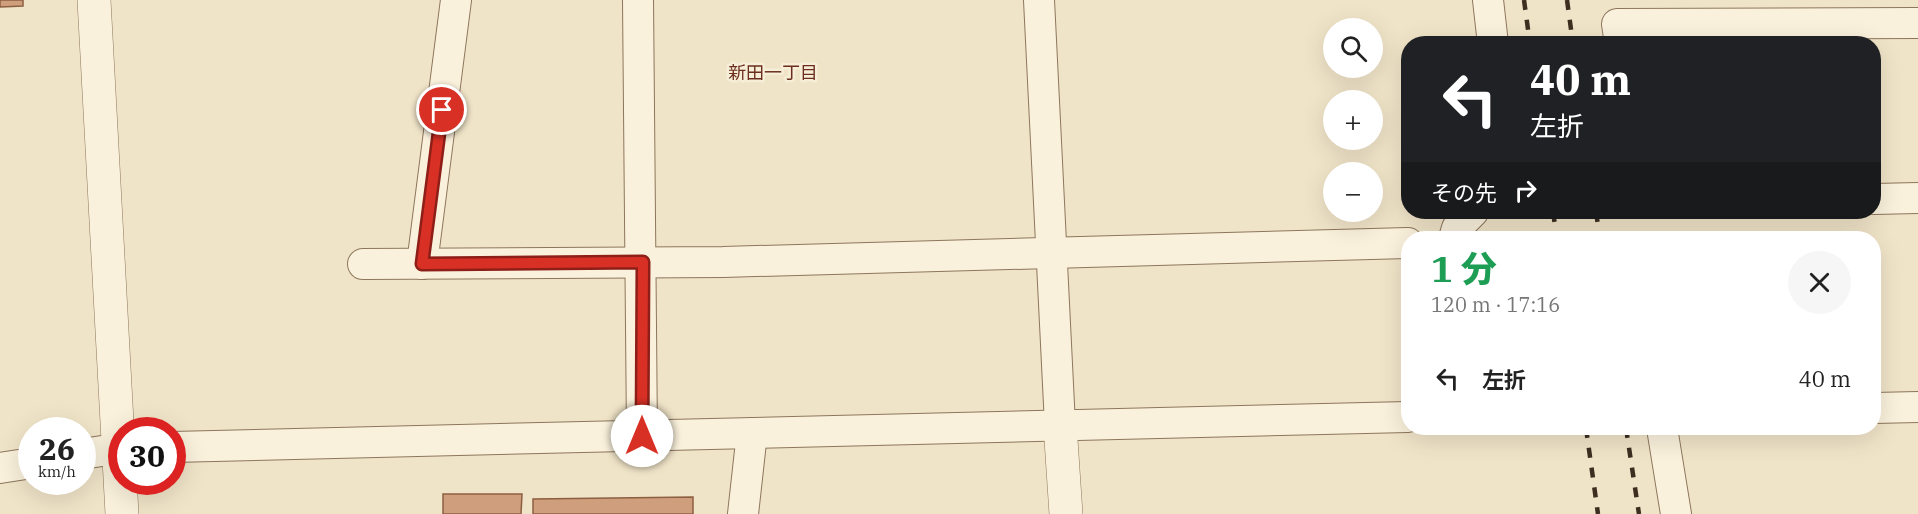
<!DOCTYPE html>
<html lang="ja">
<meta charset="utf-8">
<style>
body{margin:0;font-family:"IBM Plex Serif","Noto Sans JP",serif;background:#f6f6f6;color:#222;height:100vh;display:flex;flex-direction:column;font-size:22px;white-space:nowrap}
*{box-sizing:border-box;margin:0}
p{font-size:20px;color:#767676}
.icon{flex:none;width:33px;height:33px;fill:none;stroke:currentColor;stroke-width:2;stroke-linecap:round;stroke-linejoin:round}
.map{position:relative;flex:1;overflow:hidden}
.sheet{position:absolute;left:1401px;top:231px;width:480px;height:204px;display:flex;flex-direction:column;background:#fff;border-radius:24px;box-shadow:0 6px 24px #0002}
.sheet>*{flex:none}
.guide{position:absolute;left:1401px;top:36px;width:480px;height:183px;border-radius:24px;box-shadow:0 6px 24px #0002;background:#202124;color:#fff;overflow:hidden}
.buttons{position:absolute;left:1323px;top:18px;display:grid;gap:12px}
.buttons a{display:grid;place-items:center;width:60px;height:60px;border-radius:50%;background:#fff;box-shadow:0 6px 24px #0002;font-size:30px}
.speed{position:absolute;left:18px;top:417px;display:flex;gap:12px;font-size:30px;font-weight:700;text-align:center}
.speed>*{display:grid;place-content:center;width:78px;height:78px;border-radius:50%;background:#fff;box-shadow:0 6px 24px #0002;line-height:1}
.speed small{font-size:15px;font-weight:400}
.speed .limit{border:9px solid #d22;background:#fff;color:#111}
.pin{position:absolute;display:grid;place-items:center;width:51px;height:51px;color:#fff;margin:-26px;border:3px solid #fff;border-radius:50%;box-shadow:0 2px 6px #0007}
.me{position:absolute;width:66px;margin:-33px;rotate:0deg;stroke-linejoin:round;filter:drop-shadow(0 0 4px #0008)}
.turn{display:flex;align-items:center;gap:21px;height:126px;padding:0 30px;font-size:27px}
.turn .icon{width:78px;height:78px;stroke-width:2.5}
.turn b{display:block;font-size:42px;line-height:51px}
.then{display:flex;align-items:center;height:57px;padding:0 30px;background:#0003;gap:12px;font-size:22px}
.round{display:grid;place-items:center;flex:none;width:63px;height:63px;border-radius:32px;background:#f6f6f6}
.overview{display:flex;align-items:center;justify-content:space-between;height:102px;padding:0 30px}
h1{font-size:36px;font-weight:800;line-height:45px;color:#1e9e55}
ul{padding:0;list-style:none}
li{display:flex;align-items:center;gap:18px;height:90px;padding:0 30px}
li div{flex:1}
li b{display:block;font-size:22px}
li em{font-style:normal}
.map>svg:first-child{display:block}
.building{fill:#cf9f7d;stroke:#8d5f41;stroke-width:1.5}
.lines{fill:none;stroke-linecap:round;stroke-linejoin:round}
.minor-casing{stroke:#8d765c;stroke-width:32}
.tertiary-casing{stroke:#8d765c;stroke-width:34}
.minor{stroke:#faf1dc;stroke-width:30}
.tertiary{stroke:#faf1dc;stroke-width:33}
.rail{stroke:#3d2e20;stroke-width:4.5;stroke-dasharray:10 10;stroke-linecap:butt}
.route-casing{stroke:#8d1f18;stroke-width:15}
.route{stroke:#d93025;stroke-width:10}
.labels{text-anchor:middle;stroke-width:5;stroke-linejoin:round;paint-order:stroke}
.neighbourhood-label{font-size:18px;fill:#6b2e1e;stroke:#f7eed8}
</style>
<div class="map">
<svg width="1918" height="514" viewBox="0 0 1918 514">
<rect width="100%" height="100%" fill="#f0e4c8"/>
<!-- building -->
<g class="building">
<polygon points="0,0 23,0 23,6 0,7"/>
<polygon points="443,494 522,494 521,514 443,514"/>
<polygon points="693,497 693,514 533,514 533,499"/>
</g>
<g class="lines">
<!-- minor casing -->
<g class="minor-casing">
<g id="minor">
<polyline points="638,0 642,436"/>
<polyline points="1039,0 1060,425"/>
<polyline points="1488,0 1493,44"/>
<polyline points="1620,44 1617,24 1918,23"/>
<polyline points="1874,199 1918,198"/>
<polyline points="1454,238 1457,228 1473,212"/>
<polyline points="363,264 723,262 1408,243"/>
<polyline points="422,264 456,0"/>
<polyline points="1874,408 1918,407"/>
<polyline points="1662,428 1676,514"/>
<polyline points="172,447 1408,417"/>
<polyline points="82,454 122,448"/>
<polyline points="0,468 32,463"/>
<polyline points="743,514 752,433"/>
</g>
</g>
<!-- tertiary casing -->
<g class="tertiary-casing">
<g id="tertiary">
<polyline points="94,0 122,514"/>
<polyline points="1060,425 1066,514"/>
</g>
</g>
<!-- minor -->
<use href="#minor" class="minor"/>
<!-- tertiary -->
<use href="#tertiary" class="tertiary"/>
<!-- rail -->
<g class="rail">
<polyline points="1524,0 1530,44"/>
<polyline points="1567,0 1573,44"/>
<polyline points="1553,212 1557,238"/>
<polyline points="1596,212 1600,238"/>
<polyline points="1586,428 1598,514"/>
<polyline points="1626,428 1639,514"/>
</g>
</g>
<g class="lines">
<!-- route casing -->
<g class="route-casing">
<polyline id="route" points="442,110 422,264 643,262 642,436"/>
</g>
<!-- route -->
<use href="#route" class="route"/>
</g>
<g class="labels">
<!-- neighbourhood labels -->
<g class="neighbourhood-label">
<text x="773" y="79">新田一丁目</text>
</g>
</g>
</svg>
<div class="buttons">
<a><svg class="icon" aria-label="search" viewBox="0 0 24 24"><circle cx="10" cy="10" r="6"/><path d="M15 15l6 6"/></svg></a>
<a>+</a>
<a>−</a>
</div>
<div class="speed"><div>26<small>km/h</small></div><div class="limit">30</div></div>
<div class="pin" style="left:442px;top:110px;background:#d93025"><svg class="icon" aria-label="arrive" viewBox="0 0 24 24"><path d="M6 21V4h12l-3 4 3 4H6"/></svg></div>
<svg class="me" style="left:642px;top:436px" viewBox="-20 -20 40 40"><circle r="19" fill="#fff"/><path d="M0-13L10 11 0 6-10 11z" fill="#d93025"/></svg>
<div class="guide">
<div class="turn"><svg class="icon" aria-label="left" viewBox="0 0 24 24"><path d="M17 20v-9H6M10 6l-5 5 5 5"/></svg><div><b>40 m</b>左折</div></div>
<div class="then">その先<svg class="icon" aria-label="right" viewBox="0 0 24 24"><path d="M7 20v-9h11M14 6l5 5-5 5"/></svg></div>
</div>
<section class="sheet">
<div class="overview"><div><h1>1 分</h1><p>120 m · 17:16</p></div><a class="round"><svg class="icon" aria-label="close" viewBox="0 0 24 24"><path d="M6 6l12 12M18 6L6 18"/></svg></a></div>
<ul>
<li><svg class="icon" aria-label="left" viewBox="0 0 24 24"><path d="M17 20v-9H6M10 6l-5 5 5 5"/></svg><div><b>左折</b></div><em>40 m</em></li>
</ul>
</section>
</div>
